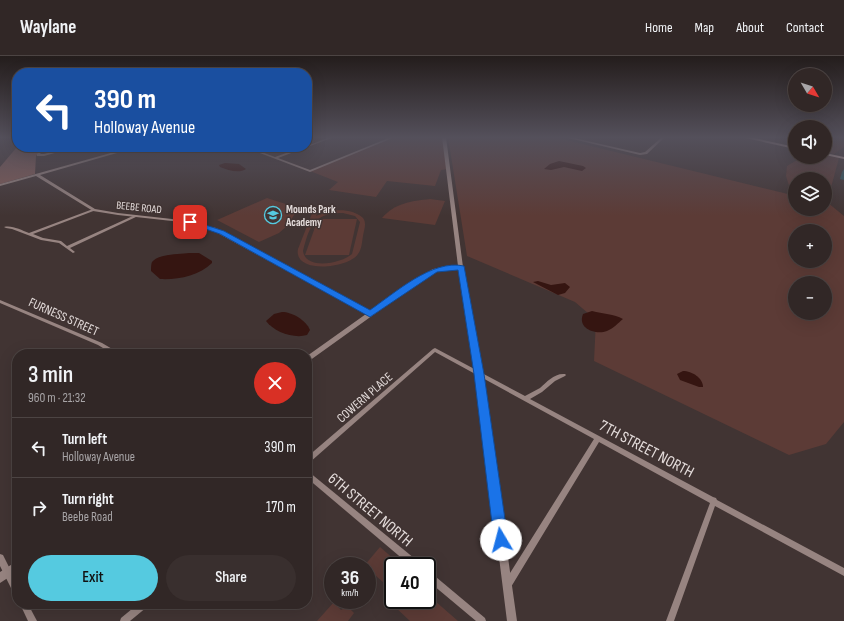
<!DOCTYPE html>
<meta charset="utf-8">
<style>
body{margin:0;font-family:"Sofia Sans Condensed",sans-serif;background:#392f2e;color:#f1f3f6;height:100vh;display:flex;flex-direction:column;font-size:15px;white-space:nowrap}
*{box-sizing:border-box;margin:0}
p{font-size:13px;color:#a8a5a7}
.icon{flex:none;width:22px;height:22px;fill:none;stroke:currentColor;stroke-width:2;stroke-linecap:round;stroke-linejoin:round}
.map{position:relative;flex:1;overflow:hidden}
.panel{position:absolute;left:12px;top:293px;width:300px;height:260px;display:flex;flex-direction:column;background:#312726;border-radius:16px;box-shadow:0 4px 16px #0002,0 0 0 1px #4c4443}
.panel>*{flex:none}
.top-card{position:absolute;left:12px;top:12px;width:300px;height:84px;border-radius:16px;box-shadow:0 4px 16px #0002,0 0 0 1px #4c4443;background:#1a4fa0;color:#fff;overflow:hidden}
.needle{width:26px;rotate:129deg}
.controls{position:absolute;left:788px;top:12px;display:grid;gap:8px}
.controls a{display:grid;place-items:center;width:44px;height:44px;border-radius:50%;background:#312726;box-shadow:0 4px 16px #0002,0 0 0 1px #4c4443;font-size:20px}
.speed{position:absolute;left:324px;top:501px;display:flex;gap:8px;font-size:20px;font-weight:700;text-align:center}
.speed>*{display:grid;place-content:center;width:52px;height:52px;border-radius:50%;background:#312726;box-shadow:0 4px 16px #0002,0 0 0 1px #4c4443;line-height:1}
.speed small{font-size:10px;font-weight:400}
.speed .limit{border:2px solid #111;border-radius:6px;background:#fff;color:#111}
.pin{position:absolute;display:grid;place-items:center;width:34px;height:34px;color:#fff;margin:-17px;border-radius:8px;box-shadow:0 2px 6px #0006}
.me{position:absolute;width:44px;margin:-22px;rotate:352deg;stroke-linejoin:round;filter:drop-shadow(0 0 3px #0008)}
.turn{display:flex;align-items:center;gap:14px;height:84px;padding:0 16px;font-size:18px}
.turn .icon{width:52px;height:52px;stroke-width:2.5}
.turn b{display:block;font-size:28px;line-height:34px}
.round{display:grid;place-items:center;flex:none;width:42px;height:42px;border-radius:21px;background:#392f2e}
.headline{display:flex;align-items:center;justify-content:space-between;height:68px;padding:0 16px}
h1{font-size:24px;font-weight:600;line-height:30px}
.primary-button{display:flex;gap:8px;margin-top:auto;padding:8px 16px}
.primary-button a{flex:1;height:46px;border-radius:24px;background:#55cae0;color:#111;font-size:16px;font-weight:600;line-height:46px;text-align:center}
.primary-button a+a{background:#392f2e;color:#f1f3f6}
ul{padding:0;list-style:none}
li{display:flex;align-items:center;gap:12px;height:60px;padding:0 16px;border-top:1px solid #4c4443}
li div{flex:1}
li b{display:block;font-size:15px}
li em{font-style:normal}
header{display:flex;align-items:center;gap:24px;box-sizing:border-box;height:56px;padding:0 20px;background:#312726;border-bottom:1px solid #4c4443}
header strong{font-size:19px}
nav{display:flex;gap:22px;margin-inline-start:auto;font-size:14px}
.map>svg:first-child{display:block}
.green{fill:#5c3b36;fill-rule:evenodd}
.forest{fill:#845c57}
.water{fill:#351511}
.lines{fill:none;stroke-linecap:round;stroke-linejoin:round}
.minor{fill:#978481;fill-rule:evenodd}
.tertiary{fill:#978481;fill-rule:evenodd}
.secondary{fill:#cdaeaa;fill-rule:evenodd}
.wall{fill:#315962}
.route{fill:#1a73e8;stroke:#114b97}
.labels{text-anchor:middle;stroke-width:3;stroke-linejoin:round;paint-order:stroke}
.far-street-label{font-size:11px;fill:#e4dcdb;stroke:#413433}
.far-poi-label{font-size:11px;font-weight:bold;fill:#e4dcdb;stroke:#413433;text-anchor:start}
.street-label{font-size:13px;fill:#e4dcdb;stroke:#413433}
.near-street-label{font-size:16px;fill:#e4dcdb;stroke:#413433}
</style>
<header>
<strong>Waylane</strong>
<nav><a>Home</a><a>Map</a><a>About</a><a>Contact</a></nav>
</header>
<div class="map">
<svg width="844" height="565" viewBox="0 0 844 565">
<rect width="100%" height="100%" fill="#413433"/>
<!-- green -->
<g class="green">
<polygon points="394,81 444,81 448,113 441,114 435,130 387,125 376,141 329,134 338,126 310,115"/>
<path d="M448 81H554L792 139 786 120 787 110 802 101H825V99L839 102 827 146 844 160V366L826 388 789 399 594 305 596 264 575 246 467 200ZM795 123H825V153H795ZM795 175H825V205H795ZM795 227H825V257H795Z"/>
<polygon points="835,81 844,81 844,91 834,98 825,96 825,87"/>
<polygon points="267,142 292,150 296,156 287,170 279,177 259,186 217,164"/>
<path d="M430 143 445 145 435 169 382 162C395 147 411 145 430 143Z"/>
<path d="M313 155H318L316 160C330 153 351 151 363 162 367 167 364 174 363 180 362 185 362 193 358 198 348 213 293 218 298 193ZM343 157 355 160 360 166 352 198C342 207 306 215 303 195 309 171 314 156 343 157Z"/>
<polygon points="318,163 357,163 349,199 305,199"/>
<polygon points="380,491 395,504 393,510 393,535 375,519 367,528 367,510 364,510"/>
<polygon points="427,538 458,565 410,565 394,550 398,544 427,544"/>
<polygon points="334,544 354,544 349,550 346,549 354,557 348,565 317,565 334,546 341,554 343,553"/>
</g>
<!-- forest -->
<polygon class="forest" points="17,91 44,91 36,100 35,118 0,128 0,111"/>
<!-- water -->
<g class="water">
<polygon points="559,105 583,110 586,112 582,115 564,111 551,114 544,113 550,108"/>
<path d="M225 107 239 108 246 113C239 118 228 114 220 111L219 109Z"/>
<path d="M189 197H199L212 205V207C199 220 177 224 160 223L151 215C151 212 151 208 152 206 158 198 180 198 189 197Z"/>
<polygon points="538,225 551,229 565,227 570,231 565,237 558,239 533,226"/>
<path d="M592 255C603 258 614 258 623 263 618 267 614 272 607 275 596 279 577 273 583 258Z"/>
<path d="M282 256C292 256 306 264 310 274L307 279C294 283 274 276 266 265L274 258Z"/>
<path d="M683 315C692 315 703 322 703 331H699L680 324 677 318Z"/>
</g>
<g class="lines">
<!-- minor -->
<g class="minor">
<polygon points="330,81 334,81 278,102 310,114 391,81 395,81 310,116 244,91 248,91 275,101 303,91 307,91 307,90"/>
<polygon points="570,81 640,97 645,96 662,81 665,81 647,98 640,99 564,81"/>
<polygon points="44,91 46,91 40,98 44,98 72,91 76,91 44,100 37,100 37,98"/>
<polygon points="233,91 238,91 218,96 217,95"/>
<path d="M93 153 96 154 33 178 43 182 61 185 67 190 135 159 138 160 70 192 75 196 73 197 59 187 41 184 12 173 6 172 4 171C12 169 21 174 29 177Z"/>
<polygon points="0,244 102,287 119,297 120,298 113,298 98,289 0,247"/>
<path d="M435 292 525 340C530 337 535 335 540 332 547 326 554 317 565 318L566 319 565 320 555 325 542 336 530 343 713 441 716 442 717 444 844 512V520L715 450 674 565H666L710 447 599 386 511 531 508 532 505 531 504 528 505 525 594 383 435 296 309 407 307 408V401L433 293Z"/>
<polygon points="307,415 309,416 420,507 421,510 411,510 307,422"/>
<polygon points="0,498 3,499 17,527 17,539 14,538 0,510"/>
<polygon points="427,515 430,516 485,562 486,565 476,565 427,524"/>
<polygon points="20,548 28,548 37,565 28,565"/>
<polygon points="138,548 148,548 147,551 130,565 120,565 121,562"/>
</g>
<!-- tertiary -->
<g class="tertiary">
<polygon points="442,81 446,81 463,211 482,318 517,565 507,565 476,318 459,213 436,215 422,224 309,305 307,305 307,300 366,258 212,174 181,166 118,159 93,155 36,120 0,130 0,128 132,91 138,91 40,119 95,153 118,157 181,164 216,172 370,256 418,222 433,213 458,210"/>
<polygon points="17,505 17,516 0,527 0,516"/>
</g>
<!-- secondary -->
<g class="secondary">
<polygon points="741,81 750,81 795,91 795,93"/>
<polygon points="825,97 844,101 844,103 825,99"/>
</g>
</g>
<!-- wall -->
<polygon class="wall" points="844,113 844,124 840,123 842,116"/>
<!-- sky -->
<linearGradient id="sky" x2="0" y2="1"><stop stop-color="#241d1c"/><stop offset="0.51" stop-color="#54505b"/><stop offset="1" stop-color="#54505b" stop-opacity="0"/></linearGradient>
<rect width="844" height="160" fill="url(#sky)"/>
<!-- route -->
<path class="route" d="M190 164 224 175 370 254C395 237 432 203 464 210L484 318 508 484 506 489 501 491 496 489 494 484 474 318 458 214 437 216 370 261 220 178 188 167V165Z"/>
<!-- icons -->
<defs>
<g id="school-ring" transform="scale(0.9)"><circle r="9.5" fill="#413433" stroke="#55cae0" stroke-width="1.5"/><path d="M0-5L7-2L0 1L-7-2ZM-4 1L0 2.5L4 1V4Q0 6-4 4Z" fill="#55cae0"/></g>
</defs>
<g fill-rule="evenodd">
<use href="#school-ring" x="273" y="159"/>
</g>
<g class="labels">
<!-- far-street labels -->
<g class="far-street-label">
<text transform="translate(139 151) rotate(6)" y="4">BEEBE ROAD</text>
</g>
<!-- far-poi labels -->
<g class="far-poi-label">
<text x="286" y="157">Mounds Park<tspan x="286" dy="13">Academy</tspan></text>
</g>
<!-- street labels -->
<g class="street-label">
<text transform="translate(64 260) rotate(24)" y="5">FURNESS STREET</text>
<text transform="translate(364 341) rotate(-41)" y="5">COWERN PLACE</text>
</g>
<!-- near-street labels -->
<g class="near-street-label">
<text transform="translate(647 392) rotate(28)" y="6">7TH STREET NORTH</text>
<text transform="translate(371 453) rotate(40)" y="6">6TH STREET NORTH</text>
</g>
</g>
</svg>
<div class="controls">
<a><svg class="needle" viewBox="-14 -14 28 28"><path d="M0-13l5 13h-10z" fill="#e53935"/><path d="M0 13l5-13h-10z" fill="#a8a5a7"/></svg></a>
<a><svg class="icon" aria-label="sound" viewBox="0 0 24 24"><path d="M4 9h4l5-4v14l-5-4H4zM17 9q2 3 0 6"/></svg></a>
<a><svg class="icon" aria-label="layers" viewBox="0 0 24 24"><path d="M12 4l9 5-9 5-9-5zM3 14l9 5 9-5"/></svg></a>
<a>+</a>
<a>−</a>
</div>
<div class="speed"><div>36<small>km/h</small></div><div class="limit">40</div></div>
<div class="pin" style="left:190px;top:166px;background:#d93025"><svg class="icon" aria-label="arrive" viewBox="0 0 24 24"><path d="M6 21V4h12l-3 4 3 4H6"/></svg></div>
<svg class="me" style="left:501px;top:484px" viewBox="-20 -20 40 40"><circle r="19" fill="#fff"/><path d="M0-13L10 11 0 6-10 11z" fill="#1a73e8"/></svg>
<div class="top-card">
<div class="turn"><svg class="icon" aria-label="left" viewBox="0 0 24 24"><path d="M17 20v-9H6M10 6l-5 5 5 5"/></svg><div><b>390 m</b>Holloway Avenue</div></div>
</div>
<section class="panel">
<div class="headline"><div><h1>3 min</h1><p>960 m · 21:32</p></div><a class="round" style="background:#d93025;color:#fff"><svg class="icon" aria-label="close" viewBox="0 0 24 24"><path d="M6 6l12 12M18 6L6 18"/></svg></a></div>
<ul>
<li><svg class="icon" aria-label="left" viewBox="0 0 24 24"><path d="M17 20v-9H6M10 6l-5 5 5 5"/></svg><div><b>Turn left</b><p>Holloway Avenue</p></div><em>390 m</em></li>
<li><svg class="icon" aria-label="right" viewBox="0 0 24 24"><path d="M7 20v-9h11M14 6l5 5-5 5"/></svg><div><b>Turn right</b><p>Beebe Road</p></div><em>170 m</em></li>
</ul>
<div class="primary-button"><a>Exit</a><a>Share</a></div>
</section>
</div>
